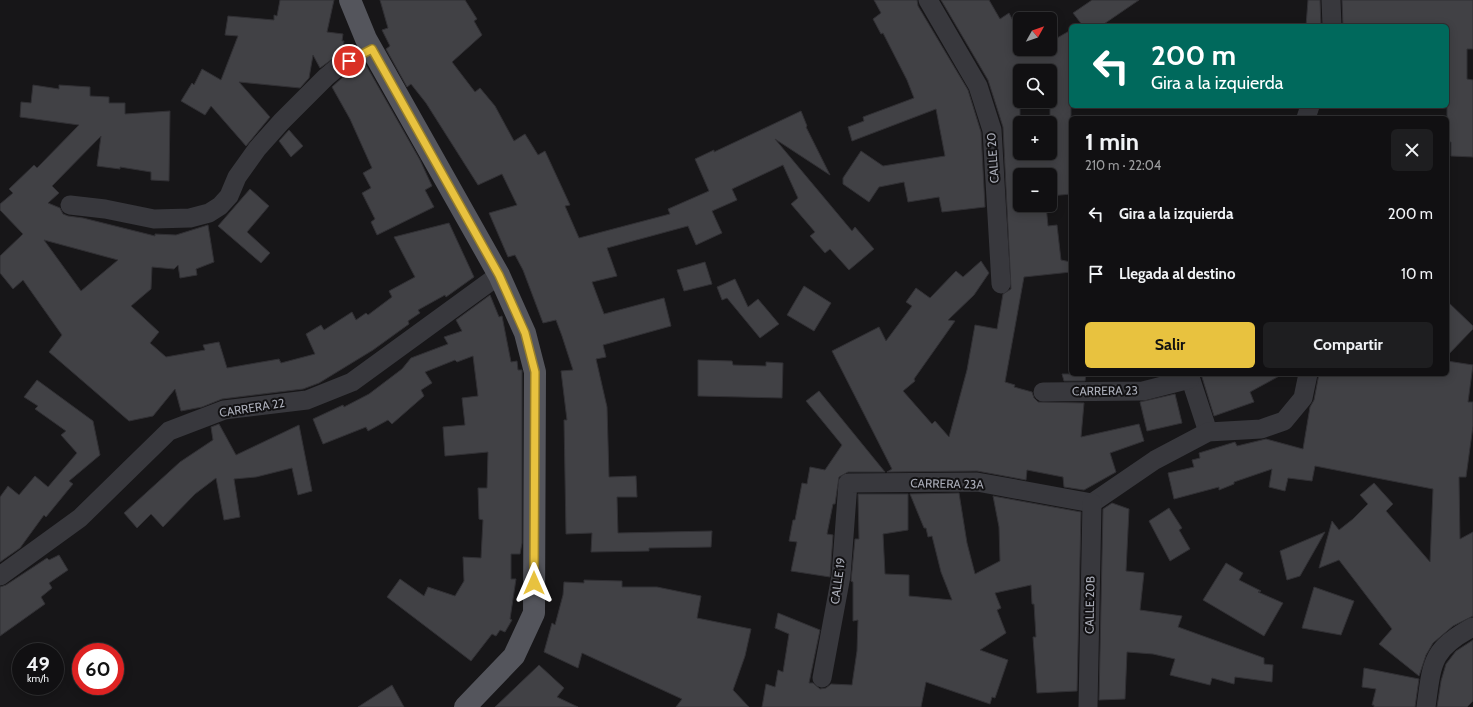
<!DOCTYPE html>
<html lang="es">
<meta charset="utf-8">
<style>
body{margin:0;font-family:Cabin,sans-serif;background:#1e1e20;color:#f1f3f6;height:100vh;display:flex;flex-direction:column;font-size:15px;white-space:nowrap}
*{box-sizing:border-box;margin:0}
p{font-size:13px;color:#9c9d9f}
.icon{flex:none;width:22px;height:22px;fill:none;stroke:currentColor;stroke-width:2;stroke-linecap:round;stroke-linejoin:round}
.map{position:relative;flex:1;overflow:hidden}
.sheet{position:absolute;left:1069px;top:116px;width:380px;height:260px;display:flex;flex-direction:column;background:#111012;border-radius:6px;box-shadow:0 2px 10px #0003,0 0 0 1px #303032}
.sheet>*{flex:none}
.top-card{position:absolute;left:1069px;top:24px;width:380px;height:84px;border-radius:6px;box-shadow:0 2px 10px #0003,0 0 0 1px #303032;background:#00695c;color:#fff;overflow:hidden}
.needle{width:26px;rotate:50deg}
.controls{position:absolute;left:1013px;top:12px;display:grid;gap:8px}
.controls a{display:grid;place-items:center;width:44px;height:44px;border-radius:6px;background:#111012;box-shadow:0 2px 10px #0003,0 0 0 1px #303032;font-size:20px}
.speed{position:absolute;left:12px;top:643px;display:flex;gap:8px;font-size:20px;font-weight:700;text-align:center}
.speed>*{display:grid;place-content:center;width:52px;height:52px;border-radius:50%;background:#111012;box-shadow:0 2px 10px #0003,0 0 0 1px #303032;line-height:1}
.speed small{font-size:10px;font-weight:400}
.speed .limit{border:6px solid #d22;background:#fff;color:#111}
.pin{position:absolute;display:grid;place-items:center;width:34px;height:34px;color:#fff;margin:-17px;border:2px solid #fff;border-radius:50%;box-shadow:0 1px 4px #0007}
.me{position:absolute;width:44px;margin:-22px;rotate:0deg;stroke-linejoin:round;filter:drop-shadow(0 0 3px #0008)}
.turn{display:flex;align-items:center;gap:14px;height:84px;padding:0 16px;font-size:18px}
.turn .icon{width:52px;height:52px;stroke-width:2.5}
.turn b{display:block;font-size:28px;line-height:34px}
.round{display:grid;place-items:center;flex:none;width:42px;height:42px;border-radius:6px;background:#1e1e20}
.head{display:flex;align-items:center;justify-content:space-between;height:68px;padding:0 16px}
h1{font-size:24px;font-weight:700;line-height:30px}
.primary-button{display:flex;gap:8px;margin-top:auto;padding:8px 16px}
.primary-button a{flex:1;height:46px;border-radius:6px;background:#e8c23f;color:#111;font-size:16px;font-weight:700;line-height:46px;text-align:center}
.primary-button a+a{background:#1e1e20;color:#f1f3f6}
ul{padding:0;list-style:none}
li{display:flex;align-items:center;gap:12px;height:60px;padding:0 16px}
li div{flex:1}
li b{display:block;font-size:15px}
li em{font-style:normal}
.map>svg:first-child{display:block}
.building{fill:#414145;stroke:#313034;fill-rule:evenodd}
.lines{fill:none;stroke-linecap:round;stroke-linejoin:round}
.minor{stroke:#38383d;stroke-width:19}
.major{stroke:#54555c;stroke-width:22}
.route-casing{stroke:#977e29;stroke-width:10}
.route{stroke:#e8c23f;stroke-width:7}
.labels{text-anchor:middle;stroke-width:4;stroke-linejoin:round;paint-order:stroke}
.street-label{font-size:12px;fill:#a9acb7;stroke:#121113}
</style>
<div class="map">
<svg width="1473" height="707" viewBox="0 0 1473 707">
<rect width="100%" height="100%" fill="#171618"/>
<!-- building -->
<g class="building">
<polygon points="280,0 334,0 327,32 343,34 342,41 344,41 342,52 320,68 313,55 309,78 300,88 239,82 270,117 246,146 211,106 205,115 181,101 192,83 194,85 202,69 221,80 238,36 225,35 228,16 274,20 274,15 277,16"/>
<polygon points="380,0 465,0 477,19 474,21 482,35 452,62 475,92 480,88 495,106 514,141 525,134 538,155 545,151 570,205 565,206 579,238 670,214 668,209 709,191 695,159 714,150 714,152 801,111 807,126 806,127 830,175 775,139 852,231 855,227 874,249 849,270 830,249 825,253 810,236 815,232 791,204 798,198 783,165 732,189 737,200 712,211 722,233 696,245 688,226 607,248 617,276 592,282 604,314 664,298 671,326 603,345 606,357 596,359 607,407 609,477 636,476 637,497 617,497 618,533 712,531 711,547 649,548 649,551 591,552 592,533 566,534 564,420 567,420 561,371 573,370 562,336 556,320 543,323 523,270 515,255 508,257 489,213 517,205 502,174 478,185 426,103 411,84 407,87 386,49 390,46 382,30 388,28"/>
<polygon points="874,0 917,0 918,6 968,90 981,132 985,207 942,212 939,197 908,202 904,182 879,187 869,202 843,184 843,178 861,151 883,166 945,156 936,109 852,141 848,127 864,121 863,117 914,98 907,80 883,33 881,34 873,19 881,13"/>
<path d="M941 0H989L1000 19 1009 13 1020 34V49H1050V42L1071 30V194L1050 196V175H1020V205H1046L1048 226 1057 225 1061 260 1071 262V272L1024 277 1005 382 1015 385 1014 387 1032 392 1034 398 1038 402 1084 403 1081 437 1139 424 1144 441 1110 453 1116 472 1084 490 1064 487 1063 477 1027 470 1026 480 977 471 887 472 892 469 832 351 879 327 886 341 912 306 906 302 916 288 930 298 956 271 963 277 981 261 989 273 974 295 948 320 955 321 914 379 915 381 903 391 932 424 935 421 949 437 967 370 975 325 997 329 1003 294 1011 289 1003 127 988 80ZM1020 71H1050V153L1020 155Z"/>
<polygon points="1092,0 1139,0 1101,26 1083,26 1073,13"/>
<polygon points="1308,0 1320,0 1321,26 1306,26"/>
<polygon points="1342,0 1473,0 1473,49 1467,49 1467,79 1473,80 1473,157 1451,156 1451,142 1447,142 1447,26 1343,26"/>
<polygon points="366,65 420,160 432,186 425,190 434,207 377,235 371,222 375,219 362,193 371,188 363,173 372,168 350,119 332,87 344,76"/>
<path d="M33 85 59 89V85L90 87V96L109 97V103H125V114L170 111 169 181 151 180V172L120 167V169L97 166 101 136 52 186 59 193 48 203 60 208 63 214 68 216 83 218 155 236V234L176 235 208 225 214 262 196 269 197 275 180 278 178 265 174 269 152 267 151 289 131 306 159 332 150 343 166 357 205 350 203 345 219 342 227 368 279 359 281 363 315 354 306 334 321 325 324 330 352 312 356 320 366 313 368 315 392 297 389 291 415 277 394 237 449 223 474 277 446 297 445 295 418 310 420 313 408 321 409 324 373 350 319 383 303 389 222 399 202 407 181 411 175 389 153 416 129 421 49 352 62 335 23 280 13 289 0 273V256L23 234 0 210V204L13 193 9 189 34 165 37 168 79 125 20 117 21 102 31 103ZM44 240 118 260 81 291Z"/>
<polygon points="289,130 303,146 291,157 279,141"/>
<polygon points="250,189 269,206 247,232 270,253 261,263 218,226"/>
<polygon points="705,262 712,284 684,291 677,270"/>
<polygon points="735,279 748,307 758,299 779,324 760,338 727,298 722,300 717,287"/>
<polygon points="804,286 831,303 814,331 787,315"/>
<polygon points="490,295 499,317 502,316 511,362 517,361 518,370 522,370 522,543 520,554 511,554 511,579 516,579 510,619 512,620 505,632 500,630 496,636 492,634 471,661 387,597 400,579 424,596 428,587 455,596 464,581 463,557 481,558 483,520 479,519 478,488 487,488 488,452 445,456 443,427 465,425 462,398 478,396 473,356 457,362 455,360 425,372 432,383 421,390 424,396 392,424 388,420 368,431 366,427 323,444 313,419 343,405 344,407 369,394 402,369 411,358 448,344 444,337 462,331 456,320"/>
<polygon points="1447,301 1473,326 1473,329 1447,356"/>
<polygon points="698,360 732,361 733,365 766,366 766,362 783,363 782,398 698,396"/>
<polygon points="1447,361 1473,365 1468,402 1473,402 1473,426 1466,477 1459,477 1460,539 1473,532 1473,616 1453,626 1433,643 1426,655 1419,676 1379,644 1392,629 1339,560 1319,568 1332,521 1339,530 1353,519 1368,504 1360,495 1374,483 1393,504 1386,511 1430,562 1433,489 1315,466 1312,481 1288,478 1285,491 1269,487 1272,469 1234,482 1234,484 1219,490 1219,487 1174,499 1168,473 1194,467 1192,460 1200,458 1199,453 1235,442 1237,446 1266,439 1303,449 1310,407 1314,400 1319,374 1447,374"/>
<polygon points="1062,374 1086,374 1085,381 1064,381"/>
<polygon points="1201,374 1283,374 1250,392 1254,402 1214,416"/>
<polygon points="37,380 93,421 100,455 69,481 73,484 46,517 44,515 20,548 0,562 0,497 8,486 19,495 35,476 48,487 77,453 61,435 66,431 35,409 38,406 24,397"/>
<polygon points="819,391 885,472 848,472 839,477 835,504 833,504 827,534 833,535 830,577 791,571 797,542 789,541 793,520 795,520 802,483 807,484 810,467 825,470 842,445 806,401"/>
<polygon points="1175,394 1182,423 1147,431 1140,402"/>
<polygon points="219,424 236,455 299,425 312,491 298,495 292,468 256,477 234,479 240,517 224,520 216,478 195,494 163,527 151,514 137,528 124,513 180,462 213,440 211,427"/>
<polygon points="959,493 967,543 975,574 1000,561 999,527 993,496 1081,512 1077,691 1037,693 1033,637 1036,637 1034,604 1032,604 1031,585 995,593 1001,608 997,610 1006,633 980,650 1008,660 995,698 992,697 990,704 926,682 921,707 762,707 766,684 775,687 778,670 783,672 789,634 775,628 778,613 820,630 809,683 813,683 820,689 826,688 831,684 852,685 857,651 858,620 853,621 853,582 851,581 855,539 859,539 858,494 908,494 908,530 883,534 885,574 909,575 909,596 952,600 941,572 932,536 928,537 926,528 924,528 910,494"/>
<polygon points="1112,503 1129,509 1126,571 1144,573 1140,610 1182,616 1178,627 1264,658 1264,664 1273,665 1272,682 1235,677 1234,684 1212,678 1210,685 1170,675 1175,659 1153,654 1127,652 1125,699 1099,700 1103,509"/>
<polygon points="1169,508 1182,528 1179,530 1190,549 1170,561 1149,521"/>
<polygon points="1325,532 1300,576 1287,580 1280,551"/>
<polygon points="59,555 68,570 49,583 52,588 41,597 45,604 0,636 0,587 6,585 47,558 49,560"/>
<polygon points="1226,563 1243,573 1239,580 1261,591 1258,592 1283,603 1264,636 1203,600"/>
<polygon points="584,580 622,581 622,587 657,587 701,596 697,618 751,629 745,656 733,690 749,707 676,707 682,699 582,653 578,668 544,652 552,623 555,625 563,595 564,582 584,583"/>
<polygon points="1314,587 1354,601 1341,635 1302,628"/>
<polygon points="1473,640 1473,701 1467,707 1437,707 1441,681 1446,664 1456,651"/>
<polygon points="539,665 564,688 557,697 578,707 495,707"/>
<polygon points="1364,668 1419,679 1415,707 1374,707 1374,705 1372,705 1376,689 1362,687"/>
<polygon points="392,685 404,707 358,707"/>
</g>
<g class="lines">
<!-- minor -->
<g class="minor">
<polyline points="928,0 978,86 992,130 1001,284"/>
<polyline points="1331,0 1332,26"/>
<polyline points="1306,118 1310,106"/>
<polyline points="70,205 105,209 154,219 190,218 209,213 220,206 229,196 237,177 257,149 281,122 326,77 338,67 372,49"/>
<polyline points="1189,374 1208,432"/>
<polyline points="1043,392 1143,391 1190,379"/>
<polyline points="1092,503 1155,460 1208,432 1261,429 1284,421 1303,398 1308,374"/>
<polyline points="0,576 80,518 169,431 224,410 307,400 352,382 499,275"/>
<polyline points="822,678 841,576 848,483 977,482 1092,503"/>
<polyline points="1088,707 1092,503"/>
<path d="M1426 707C1432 663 1431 649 1473 627"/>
</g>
<!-- major -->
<polyline class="major" points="350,0 366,39 499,275 525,333 535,372 534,613 514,656 465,707"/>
</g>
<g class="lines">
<!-- route casing -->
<g class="route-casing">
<polyline id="route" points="349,61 372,49 499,275 525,333 535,372 534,583"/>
</g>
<!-- route -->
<use href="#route" class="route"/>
</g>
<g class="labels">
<!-- street labels -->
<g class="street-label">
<text transform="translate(993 158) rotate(-94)" y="4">CALLE 20</text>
<text transform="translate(1105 391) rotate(-1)" y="4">CARRERA 23</text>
<text transform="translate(252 408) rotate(-9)" y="4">CARRERA 22</text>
<text transform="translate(947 484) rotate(1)" y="4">CARRERA 23A</text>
<text transform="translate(838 581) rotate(-82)" y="4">CALLE 19</text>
<text transform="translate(1090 605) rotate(-89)" y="4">CALLE 20B</text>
</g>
</g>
</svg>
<div class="controls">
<a><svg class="needle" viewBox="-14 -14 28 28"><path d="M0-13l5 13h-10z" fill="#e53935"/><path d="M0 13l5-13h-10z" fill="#9c9d9f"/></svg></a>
<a><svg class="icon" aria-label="search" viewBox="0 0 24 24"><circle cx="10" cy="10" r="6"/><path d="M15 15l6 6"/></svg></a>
<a>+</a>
<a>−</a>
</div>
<div class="speed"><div>49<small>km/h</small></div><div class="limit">60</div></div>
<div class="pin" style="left:349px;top:61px;background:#d93025"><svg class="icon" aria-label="arrive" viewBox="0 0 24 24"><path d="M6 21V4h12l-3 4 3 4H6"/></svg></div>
<svg class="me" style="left:534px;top:583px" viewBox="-20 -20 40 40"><path d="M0-17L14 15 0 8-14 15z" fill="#e8c23f" stroke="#fff" stroke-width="4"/></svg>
<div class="top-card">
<div class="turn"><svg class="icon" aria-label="left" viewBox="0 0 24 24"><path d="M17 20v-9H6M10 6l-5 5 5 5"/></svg><div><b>200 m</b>Gira a la izquierda</div></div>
</div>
<section class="sheet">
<div class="head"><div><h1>1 min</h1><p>210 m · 22:04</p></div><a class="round"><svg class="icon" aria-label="close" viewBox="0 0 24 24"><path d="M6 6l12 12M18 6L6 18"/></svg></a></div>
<ul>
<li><svg class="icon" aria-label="left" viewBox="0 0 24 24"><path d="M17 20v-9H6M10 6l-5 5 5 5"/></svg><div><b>Gira a la izquierda</b></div><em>200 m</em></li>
<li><svg class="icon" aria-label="arrive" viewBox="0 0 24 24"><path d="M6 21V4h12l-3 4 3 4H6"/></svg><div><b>Llegada al destino</b></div><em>10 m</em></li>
</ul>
<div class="primary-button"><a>Salir</a><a>Compartir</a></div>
</section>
</div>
